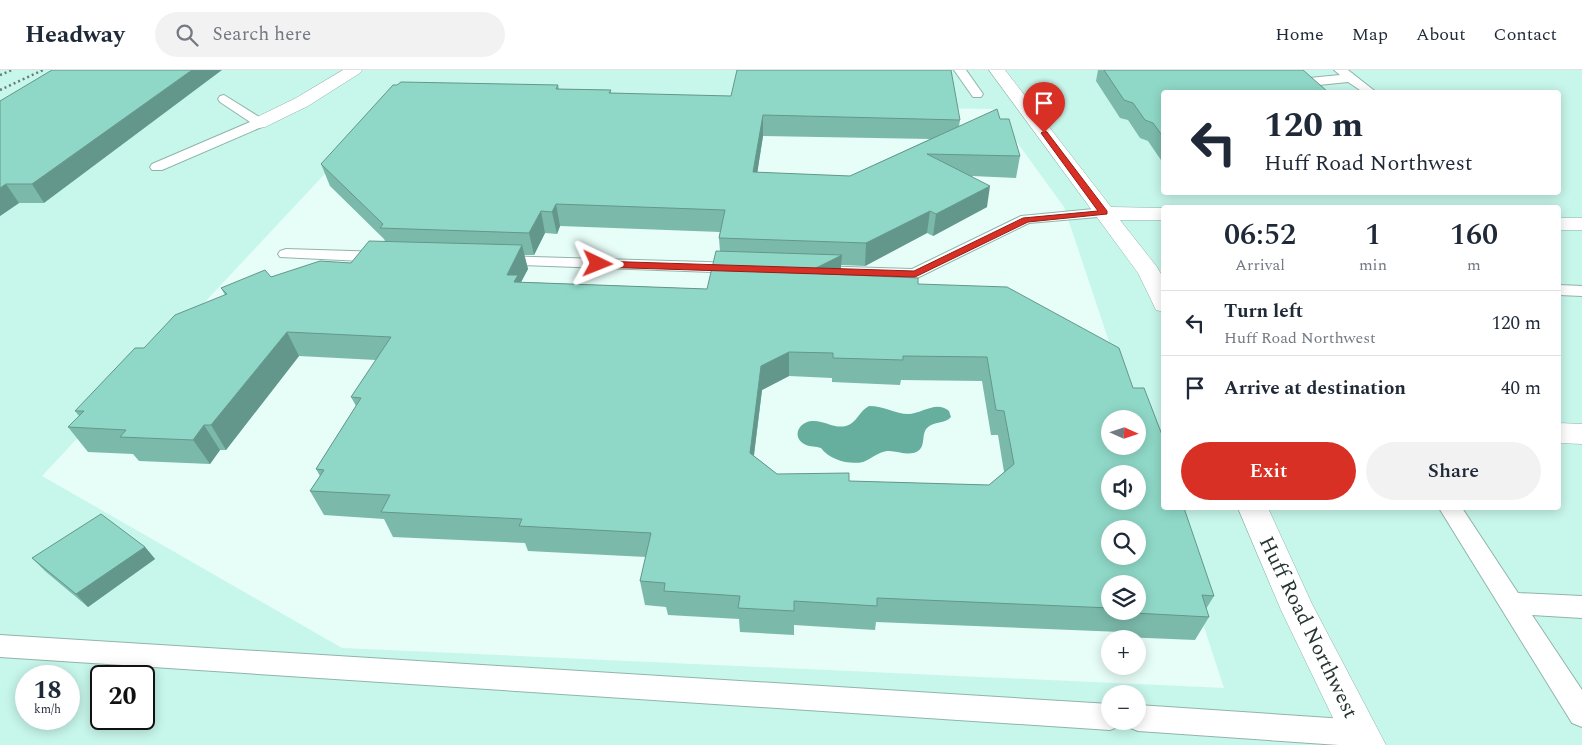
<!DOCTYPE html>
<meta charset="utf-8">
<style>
body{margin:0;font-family:Spectral,serif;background:#f2f2f3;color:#1f2937;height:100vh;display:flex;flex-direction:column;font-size:19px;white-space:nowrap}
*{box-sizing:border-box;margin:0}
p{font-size:16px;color:#747a83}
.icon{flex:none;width:28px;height:28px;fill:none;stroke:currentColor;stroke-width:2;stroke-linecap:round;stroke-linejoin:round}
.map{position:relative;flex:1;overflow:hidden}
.drawer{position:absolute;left:1161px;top:135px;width:400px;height:305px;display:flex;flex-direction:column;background:#fff;border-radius:5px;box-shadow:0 2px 12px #0003}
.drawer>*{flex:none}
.top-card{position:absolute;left:1161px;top:20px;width:400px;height:105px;border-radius:5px;box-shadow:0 2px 12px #0003;background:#fff;color:#1f2937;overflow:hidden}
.needle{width:32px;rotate:93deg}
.tools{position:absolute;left:1101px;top:340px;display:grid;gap:10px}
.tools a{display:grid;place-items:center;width:45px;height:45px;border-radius:50%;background:#fff;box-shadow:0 2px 12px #0003;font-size:25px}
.speed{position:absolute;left:15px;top:595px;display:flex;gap:10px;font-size:25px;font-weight:700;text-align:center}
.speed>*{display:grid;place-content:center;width:65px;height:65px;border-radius:50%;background:#fff;box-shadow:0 2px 12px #0003;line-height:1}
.speed small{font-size:12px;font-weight:400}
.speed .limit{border:2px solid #111;border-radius:8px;background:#fff;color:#111}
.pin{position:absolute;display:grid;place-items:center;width:42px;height:42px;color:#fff;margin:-51px -21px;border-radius:50% 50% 50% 0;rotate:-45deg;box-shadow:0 0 5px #0007}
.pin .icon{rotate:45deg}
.me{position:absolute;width:55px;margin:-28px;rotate:92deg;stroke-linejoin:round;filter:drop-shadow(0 0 4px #0008)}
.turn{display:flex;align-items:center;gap:18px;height:105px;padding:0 20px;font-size:22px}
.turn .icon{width:65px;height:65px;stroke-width:2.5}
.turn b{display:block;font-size:35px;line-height:42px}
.eta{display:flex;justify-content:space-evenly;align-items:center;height:85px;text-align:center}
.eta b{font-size:30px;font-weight:600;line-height:35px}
.action{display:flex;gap:10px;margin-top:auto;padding:10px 20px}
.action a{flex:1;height:58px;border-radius:30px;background:#d93025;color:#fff;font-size:20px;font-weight:600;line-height:58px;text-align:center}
.action a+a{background:#f2f2f3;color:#1f2937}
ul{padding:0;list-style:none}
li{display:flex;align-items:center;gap:15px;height:65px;padding:0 20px;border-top:1px solid #e0e1e3}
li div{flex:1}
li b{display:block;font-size:19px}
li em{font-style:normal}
header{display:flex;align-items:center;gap:30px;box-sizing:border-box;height:70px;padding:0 25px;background:#fff;border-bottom:1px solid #e0e1e3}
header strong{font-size:24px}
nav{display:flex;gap:28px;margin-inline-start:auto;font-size:18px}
.search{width:350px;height:45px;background:#f2f2f3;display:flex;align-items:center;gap:12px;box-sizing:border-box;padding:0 18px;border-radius:28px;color:#747a83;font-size:19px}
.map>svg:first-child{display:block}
.built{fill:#c7f6eb;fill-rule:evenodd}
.water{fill:#66ae9e}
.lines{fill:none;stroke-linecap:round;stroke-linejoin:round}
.lane-casing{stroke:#90b4ab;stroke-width:2}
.street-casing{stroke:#90b4ab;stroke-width:1}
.lane{fill:#fff;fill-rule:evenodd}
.street{fill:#fff;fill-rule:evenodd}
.rail{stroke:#697a76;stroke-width:2.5;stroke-dasharray:2 3;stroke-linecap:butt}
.wall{fill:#7bbaab;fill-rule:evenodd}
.shaded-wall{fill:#64978b}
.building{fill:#8fd8c7;stroke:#64978b;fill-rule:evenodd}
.route{fill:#d93025;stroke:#8d1f18}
.labels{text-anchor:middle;stroke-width:5;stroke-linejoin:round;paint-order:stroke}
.near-street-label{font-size:21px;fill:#263532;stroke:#fff}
</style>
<header>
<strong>Headway</strong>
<div class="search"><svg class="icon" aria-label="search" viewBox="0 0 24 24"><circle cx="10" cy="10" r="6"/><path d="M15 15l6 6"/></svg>Search here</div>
<nav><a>Home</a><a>Map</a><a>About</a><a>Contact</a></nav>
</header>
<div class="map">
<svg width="1582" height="675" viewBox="0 0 1582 675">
<rect width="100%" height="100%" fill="#e7fdf7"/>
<!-- built -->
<path class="built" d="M0 0H1582V675H0ZM1164 22H1559V122H1164ZM394 30 993 39 1064 137 1135 349H1138L1164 435V138H1559V438H1165L1224 618 342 578 42 406ZM26 606H69V649H26ZM101 606H144V649H101ZM1110 624H1138V651H1110Z"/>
<!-- water -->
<path class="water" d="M869 336C884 336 896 344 908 344 922 344 936 330 949 341L951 347C945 354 934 351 927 358 921 364 926 376 918 381 908 387 897 380 887 381 878 382 871 389 863 392 849 395 830 390 821 378 816 376 810 377 806 375 791 368 798 352 812 351 824 350 834 359 846 356 857 353 859 341 869 336Z"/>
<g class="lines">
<!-- lane casing -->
<g class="lane-casing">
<g id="lane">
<polygon points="954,0 966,0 983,24 981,27 973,27"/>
<polygon points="1334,0 1348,0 1376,22 1363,22 1348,12 1309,16 1303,12 1309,8 1340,5"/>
<polygon points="224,25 264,50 265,53 264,56 162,100 152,100 150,97 152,94 250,52 220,32 218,29 220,26"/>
<polygon points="1104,138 1109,140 1112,143 1109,146 1029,153 915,209 814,206 808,205 806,201 808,197 814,196 912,199 1021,146"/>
<polygon points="286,179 383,182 389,184 391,187 389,190 383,192 280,187 278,184 280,181"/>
<polygon points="499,186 740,193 746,194 748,198 746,202 740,203 493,194 491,191 493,188"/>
<polygon points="1559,215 1582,216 1582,226 1559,225"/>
<polygon points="1439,438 1462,438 1518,523 1582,526 1582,548 1532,545 1582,620 1582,657 1572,653"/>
<polygon points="0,565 1110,634 1110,651 1122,651 1120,656 1110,660 0,587"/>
<polygon points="1138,635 1360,650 1370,654 1374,663 1370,672 1364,675 1339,675 1138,661 1128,657 1126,651 1138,651"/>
</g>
</g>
<!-- street casing -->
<g class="street-casing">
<g id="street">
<polygon points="343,0 362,0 360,3 308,36 265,57 259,58 253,57 250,53 253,49 296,28"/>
<polygon points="989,0 1005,0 1111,137 1164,138 1164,150 1120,150 1157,197 1164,209 1164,242 1156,240 1138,203"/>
<rect x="1559" y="148" width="23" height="12"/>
<polygon points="1559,353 1582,354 1582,374 1559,373"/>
<polygon points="1238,438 1268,438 1312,534 1386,675 1346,675 1281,540"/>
</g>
</g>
<!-- lane -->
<use href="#lane" class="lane"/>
<!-- street -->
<use href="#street" class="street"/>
<!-- rail -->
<g class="rail">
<polyline points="0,5 12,0"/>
<polyline points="0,20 43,0"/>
</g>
</g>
<!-- wall -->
<g class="wall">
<polygon points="1098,0 1303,0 1164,22 1164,91 1161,90 1148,71 1140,68 1128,50 1120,48 1096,11"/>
<path d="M558 15 559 19 611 20V23L960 50 959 56 1000 49 1020 86 1016 108 972 106 987 137 933 166 927 163 865 196 841 195V205L918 214 1164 438 1214 526 1206 539 1209 547 1195 570 1123 567 1121 562 876 552 875 560 794 555V565L740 562 739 549 668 545 666 537 645 535 640 511 646 487 528 481 525 473 393 467 384 449 324 445 310 421 320 406 316 399 356 336 351 327 376 290 299 286 226 380H220L210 394 139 391 133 384 88 382 68 357 79 346 75 341 144 278 225 225 221 218 271 207 351 193 385 171 384 169 330 116 321 94ZM763 66 930 69 850 106 757 103ZM560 156 720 162 719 168 720 182 707 219 521 212 528 199 524 185H534L545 163 557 164ZM789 306 832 308V312L900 315 901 310 982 311 991 365H998L1004 402 989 415 849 411 777 404 754 386 762 320ZM1110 514 1138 541H1110Z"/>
<polygon points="0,31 44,133 19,133 0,146"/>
<polygon points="145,477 155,489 88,537 45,501 32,488"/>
</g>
<!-- shaded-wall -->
<g class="shaded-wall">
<polygon points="192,0 222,0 44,133 32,114"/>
<polygon points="763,45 763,66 754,124 753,102"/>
<polygon points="6,114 19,133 0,146 0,118"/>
<polygon points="990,116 987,137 933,166 936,144"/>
<polygon points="556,134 560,156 557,164 552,142"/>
<polygon points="541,141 545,163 534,185 529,163"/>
<polygon points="930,141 927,163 865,196 866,173"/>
<polygon points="522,175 528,199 520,214 520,236 507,205"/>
<polygon points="842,185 840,208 806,203"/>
<polygon points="287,262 299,286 226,380 211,355"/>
<polygon points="789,282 789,306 762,320 751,407 750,383 761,296"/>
<polygon points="204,355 220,380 210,394 193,370"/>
<polygon points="145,477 155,489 88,537 76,524"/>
</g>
<!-- building -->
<g class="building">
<polygon points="52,0 192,0 32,114 6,114 0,118 0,31"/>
<polygon points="737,0 951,0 960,50 763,45 753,102 850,106 997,39 1000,49 1009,49 1020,86 927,84 990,116 936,144 930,141 866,173 719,168 725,140 556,134 552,142 541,141 529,163 380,158 383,154 321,94 393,15 397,15 401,12 558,15 556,19 611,20 609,23 731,26"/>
<polygon points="1104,0 1303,0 1328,22 1164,22 1164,68 1153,53 1145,50 1133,33 1124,30"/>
<path d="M369 171 522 175 507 205H518L514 212 707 219 716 181 842 185 806 203 918 208V214L1007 217 1119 278 1133 318H1144L1164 370V438H1184L1214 526 1202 525 1209 547 1134 543 1133 541H1138V514H1110V538L877 528V536L794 531V541L738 538 740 526 664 521 665 513 640 511 651 463 519 456 522 449 381 442 390 425 310 421 324 400 316 399 361 328 351 327 391 267 287 262 211 355H204L193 370 120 367 126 360 68 357 84 341H75L135 278H144L175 245 227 224 221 218 265 200 271 207 320 191 351 193ZM789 282 833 283V288L903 290V286L987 287 996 340 1004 341 1014 394 989 415 849 411V403L777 404 750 383 761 296ZM1110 349H1138V376H1110ZM1110 404H1138V431H1110ZM1110 459H1138V486H1110Z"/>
<polygon points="101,444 145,477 76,524 32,488"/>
</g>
<!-- route -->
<polygon class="route" points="1044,61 1047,62 1107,141 1107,144 1028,152 915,207 598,197 593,194 598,191 914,201 1023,148 1098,141 1041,63"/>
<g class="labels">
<!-- near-street labels -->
<g class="near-street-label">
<text transform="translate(1309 557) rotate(64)" y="7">Huff Road Northwest</text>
</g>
</g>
</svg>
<div class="tools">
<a><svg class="needle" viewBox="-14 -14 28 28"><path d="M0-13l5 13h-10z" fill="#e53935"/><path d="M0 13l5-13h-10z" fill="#747a83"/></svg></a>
<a><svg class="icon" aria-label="sound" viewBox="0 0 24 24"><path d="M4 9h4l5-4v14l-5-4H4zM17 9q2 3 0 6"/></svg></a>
<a><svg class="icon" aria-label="search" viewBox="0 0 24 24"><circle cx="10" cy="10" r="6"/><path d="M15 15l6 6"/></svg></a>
<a><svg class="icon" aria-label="layers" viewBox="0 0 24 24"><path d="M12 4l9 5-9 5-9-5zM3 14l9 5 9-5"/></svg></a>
<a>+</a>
<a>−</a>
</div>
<div class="speed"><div>18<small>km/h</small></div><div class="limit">20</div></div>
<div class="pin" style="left:1044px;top:63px;background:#d93025"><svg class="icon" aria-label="arrive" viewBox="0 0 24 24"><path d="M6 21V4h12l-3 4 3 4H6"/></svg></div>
<svg class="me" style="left:598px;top:194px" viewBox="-20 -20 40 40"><path d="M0-17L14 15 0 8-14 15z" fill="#d93025" stroke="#fff" stroke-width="4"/></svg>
<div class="top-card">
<div class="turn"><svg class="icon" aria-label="left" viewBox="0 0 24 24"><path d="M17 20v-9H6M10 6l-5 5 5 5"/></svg><div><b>120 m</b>Huff Road Northwest</div></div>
</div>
<section class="drawer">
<div class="eta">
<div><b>06:52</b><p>Arrival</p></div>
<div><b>1</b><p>min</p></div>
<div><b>160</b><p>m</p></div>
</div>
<ul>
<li><svg class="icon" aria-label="left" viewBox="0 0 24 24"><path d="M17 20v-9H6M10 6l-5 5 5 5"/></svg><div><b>Turn left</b><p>Huff Road Northwest</p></div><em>120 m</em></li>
<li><svg class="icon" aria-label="arrive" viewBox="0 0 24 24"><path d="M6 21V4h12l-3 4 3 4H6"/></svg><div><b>Arrive at destination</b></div><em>40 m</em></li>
</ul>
<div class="action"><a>Exit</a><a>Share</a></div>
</section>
</div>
